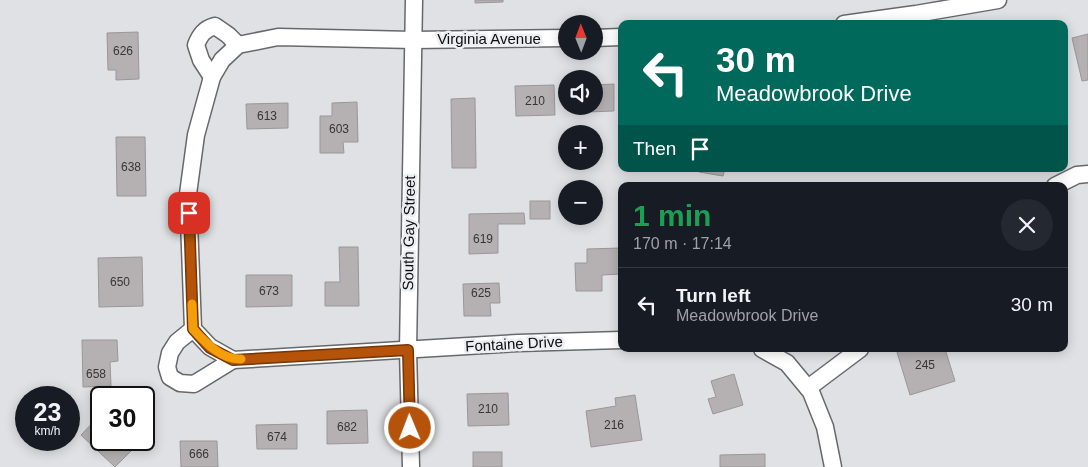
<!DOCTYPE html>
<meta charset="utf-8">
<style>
body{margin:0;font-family:Arial,sans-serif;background:#242831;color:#f1f3f6;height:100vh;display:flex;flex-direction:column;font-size:19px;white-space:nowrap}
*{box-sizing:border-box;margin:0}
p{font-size:16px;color:#9ea1a6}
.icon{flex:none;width:28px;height:28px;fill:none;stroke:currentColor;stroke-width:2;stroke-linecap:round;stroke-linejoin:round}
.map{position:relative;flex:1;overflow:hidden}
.drawer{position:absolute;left:618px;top:182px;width:450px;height:170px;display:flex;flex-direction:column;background:#171b24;border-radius:10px;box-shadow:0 2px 12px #0003}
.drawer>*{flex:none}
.banner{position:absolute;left:618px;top:20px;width:450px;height:152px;border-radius:10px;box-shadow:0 2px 12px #0003;background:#00695c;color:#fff;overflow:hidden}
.needle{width:32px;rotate:359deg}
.buttons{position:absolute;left:558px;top:15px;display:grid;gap:10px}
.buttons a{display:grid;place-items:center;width:45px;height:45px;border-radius:50%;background:#171b24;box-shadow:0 2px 12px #0003;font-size:25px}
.speed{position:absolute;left:15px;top:386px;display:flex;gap:10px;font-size:25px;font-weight:700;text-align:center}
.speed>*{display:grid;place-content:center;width:65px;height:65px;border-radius:50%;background:#171b24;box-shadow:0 2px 12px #0003;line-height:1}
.speed small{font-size:12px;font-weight:400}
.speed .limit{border:2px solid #111;border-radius:8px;background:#fff;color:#111}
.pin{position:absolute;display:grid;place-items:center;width:42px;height:42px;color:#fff;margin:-21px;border-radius:10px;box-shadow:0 2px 8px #0006}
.me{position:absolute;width:55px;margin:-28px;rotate:359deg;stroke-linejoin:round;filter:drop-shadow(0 0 4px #0008)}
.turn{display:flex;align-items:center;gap:18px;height:105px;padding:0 15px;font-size:22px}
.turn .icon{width:65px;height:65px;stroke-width:2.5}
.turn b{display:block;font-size:35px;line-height:42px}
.then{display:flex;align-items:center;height:48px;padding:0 15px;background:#0003;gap:10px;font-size:19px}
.round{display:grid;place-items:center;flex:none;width:52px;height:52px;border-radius:26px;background:#242831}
.summary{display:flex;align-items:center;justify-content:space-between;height:85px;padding:0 15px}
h1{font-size:30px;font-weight:600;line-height:38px;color:#1e9e55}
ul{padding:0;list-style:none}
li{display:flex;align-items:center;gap:15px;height:75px;padding:0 15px;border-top:1px solid #363941}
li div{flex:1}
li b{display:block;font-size:19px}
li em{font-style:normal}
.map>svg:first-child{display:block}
.building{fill:#b5b1b2;stroke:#9b9798}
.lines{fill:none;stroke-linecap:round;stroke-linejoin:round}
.minor-casing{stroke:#67686b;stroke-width:19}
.minor{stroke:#fff;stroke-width:16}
.route-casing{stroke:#753606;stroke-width:12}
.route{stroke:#b45309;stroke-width:9}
.slow{stroke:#f59e0b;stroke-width:9}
.labels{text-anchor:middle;stroke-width:5;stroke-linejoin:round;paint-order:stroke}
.number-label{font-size:12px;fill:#363637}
.street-label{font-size:15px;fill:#0c0d0e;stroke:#eceef1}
</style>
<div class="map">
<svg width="1088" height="467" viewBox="0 0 1088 467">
<rect width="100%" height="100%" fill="#dfe1e4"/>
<!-- building -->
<g class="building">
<polygon points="475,0 503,0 503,2 475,3"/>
<polygon points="138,32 139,79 116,80 116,70 108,70 107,33"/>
<polygon points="1088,34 1088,80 1082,81 1072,38"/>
<polygon points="614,84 614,111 587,112 586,106 594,106 594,85"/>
<polygon points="554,85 555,115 516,116 515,86"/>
<polygon points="475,98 476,168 452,168 451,99"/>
<polygon points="357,102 358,142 343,142 344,153 320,153 320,116 332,116 332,103"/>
<polygon points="288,103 288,128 247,129 246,104"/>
<polygon points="116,137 145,137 146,196 117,196"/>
<polygon points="700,169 725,169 723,176 699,172"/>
<rect x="530" y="201" width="20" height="18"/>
<polygon points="524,213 525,224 498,224 498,253 469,254 469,214"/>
<polygon points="339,247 358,247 359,306 325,306 325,282 340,282"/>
<polygon points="621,248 621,274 602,275 602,291 576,291 575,263 587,263 587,249"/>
<polygon points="142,257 143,306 99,307 98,258"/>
<polygon points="246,275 292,275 292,306 246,307"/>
<polygon points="499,283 500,303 490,303 491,316 464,316 463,284"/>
<polygon points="82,340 117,340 118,361 110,362 111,386 83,387"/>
<polygon points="896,349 945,349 955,381 910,395"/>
<polygon points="734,374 743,405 713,414 708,399 716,397 711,381"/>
<polygon points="508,393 509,425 468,426 467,394"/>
<polygon points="635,395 642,440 591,447 586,411 616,406 615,398"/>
<polygon points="367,410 368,443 327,444 327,411"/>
<polygon points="101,414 101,440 128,440 135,447 115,467 81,435"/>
<polygon points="297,424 297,449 257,449 256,425"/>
<polygon points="180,441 217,441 218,467 181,467"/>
<rect x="473" y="452" width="29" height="15"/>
<polygon points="765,454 765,467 720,467 720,455"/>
</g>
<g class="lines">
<!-- minor casing -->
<g class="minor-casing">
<g id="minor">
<polyline points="844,24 916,14 998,0"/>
<polyline points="566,38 413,40 278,37 238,45 222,60 212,77 196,135 188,194 193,329 210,347 233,360 518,343 621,340"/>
<polyline points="594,38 621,37"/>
<path d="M212 77 201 60 196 45C200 35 204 29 215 26L228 35 238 45"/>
<polyline points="1055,186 1077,175 1088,174"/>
<polyline points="193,329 177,342 170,353 167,367 170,377 180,383 194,384 233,360"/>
<polyline points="762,349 787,363 811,392 825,427 833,467"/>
<polyline points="808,388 860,349"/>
<polyline points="411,467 408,350 414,0"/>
</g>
</g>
<!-- minor -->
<use href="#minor" class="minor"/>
</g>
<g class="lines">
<!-- route casing -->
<g class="route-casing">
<polyline id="route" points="189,213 193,329 210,348 233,360 408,350 410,428"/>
</g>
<!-- route -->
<use href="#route" class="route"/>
<!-- slow -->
<path class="slow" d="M192 304 193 329C205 342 221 360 241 359"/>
</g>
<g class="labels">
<!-- number labels -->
<g class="number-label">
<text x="123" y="55">626</text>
<text x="535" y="105">210</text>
<text x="267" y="120">613</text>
<text x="339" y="133">603</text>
<text x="131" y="171">638</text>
<text x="483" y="243">619</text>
<text x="120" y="286">650</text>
<text x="269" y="295">673</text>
<text x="481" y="297">625</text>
<text x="925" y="369">245</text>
<text x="96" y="378">658</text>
<text x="488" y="413">210</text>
<text x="614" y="429">216</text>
<text x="347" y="431">682</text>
<text x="277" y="441">674</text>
<text x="199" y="458">666</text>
</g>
<!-- street labels -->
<g class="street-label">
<text x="489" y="44">Virginia Avenue</text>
<text transform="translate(409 233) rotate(-89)" y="5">South Gay Street</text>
<text transform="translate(514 344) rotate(-3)" y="5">Fontaine Drive</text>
</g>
</g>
</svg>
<div class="buttons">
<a><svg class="needle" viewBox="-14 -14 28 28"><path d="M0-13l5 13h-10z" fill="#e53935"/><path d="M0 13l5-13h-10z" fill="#9ea1a6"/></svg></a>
<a><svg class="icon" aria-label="sound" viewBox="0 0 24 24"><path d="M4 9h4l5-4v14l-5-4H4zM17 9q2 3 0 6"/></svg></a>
<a>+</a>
<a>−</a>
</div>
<div class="speed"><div>23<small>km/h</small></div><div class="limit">30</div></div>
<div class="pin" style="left:189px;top:213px;background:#d93025"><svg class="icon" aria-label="arrive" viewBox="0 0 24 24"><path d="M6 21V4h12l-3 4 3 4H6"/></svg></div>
<svg class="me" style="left:410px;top:428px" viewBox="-20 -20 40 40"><circle r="17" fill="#b45309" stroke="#fff" stroke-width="3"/><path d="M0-11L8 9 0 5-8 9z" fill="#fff"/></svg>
<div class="banner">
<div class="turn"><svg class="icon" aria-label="left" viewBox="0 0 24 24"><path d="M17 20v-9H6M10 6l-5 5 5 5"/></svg><div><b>30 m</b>Meadowbrook Drive</div></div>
<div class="then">Then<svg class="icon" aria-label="arrive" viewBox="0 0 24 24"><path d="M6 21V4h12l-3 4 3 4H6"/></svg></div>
</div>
<section class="drawer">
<div class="summary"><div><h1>1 min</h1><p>170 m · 17:14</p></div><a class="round"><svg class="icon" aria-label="close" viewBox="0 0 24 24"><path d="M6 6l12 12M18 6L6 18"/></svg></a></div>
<ul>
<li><svg class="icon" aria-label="left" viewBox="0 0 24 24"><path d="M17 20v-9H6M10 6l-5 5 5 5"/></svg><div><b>Turn left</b><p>Meadowbrook Drive</p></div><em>30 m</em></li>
</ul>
</section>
</div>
